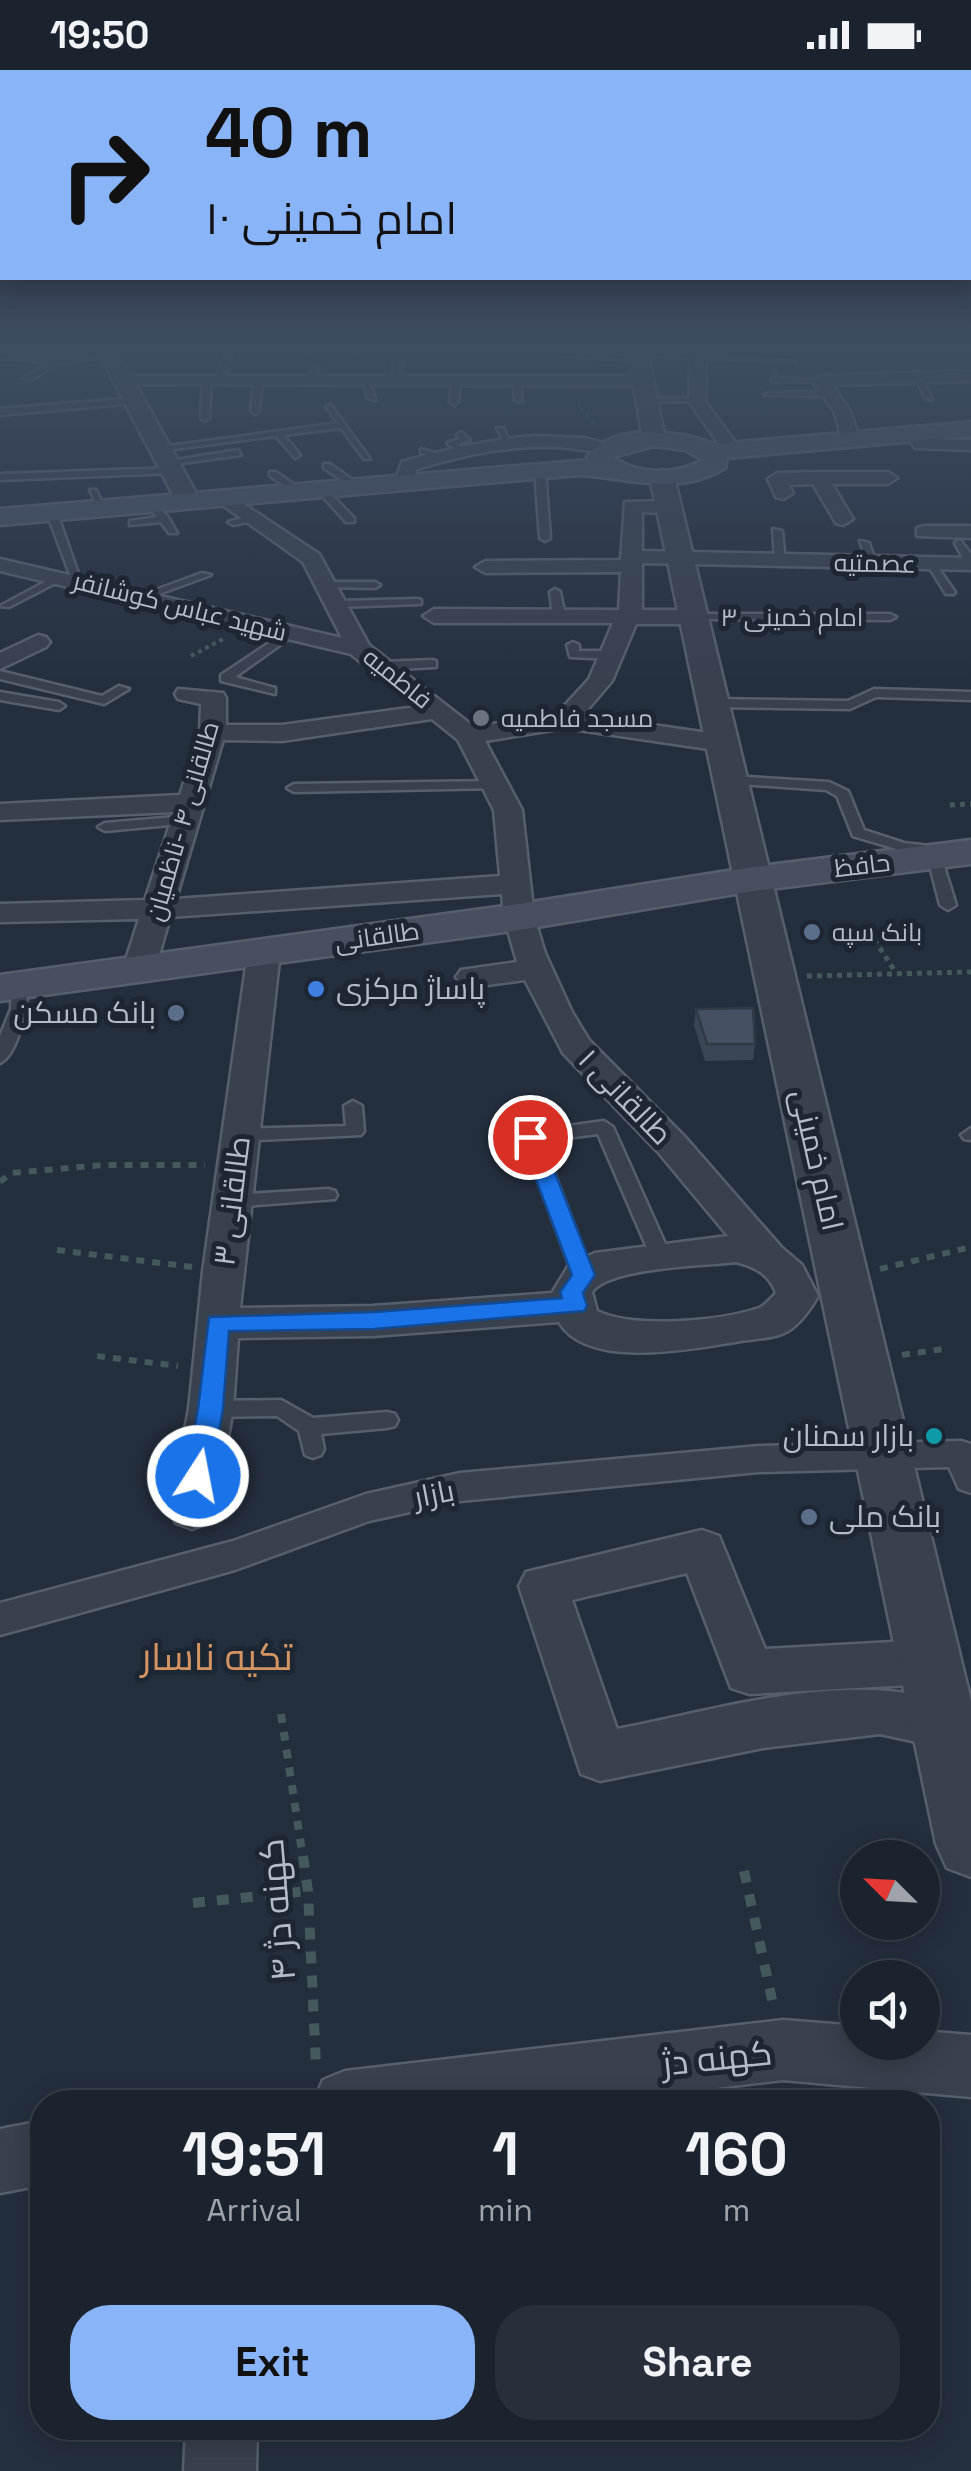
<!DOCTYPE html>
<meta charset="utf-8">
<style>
body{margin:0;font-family:"Space Grotesk",Cairo,sans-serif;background:#282f3a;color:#f1f3f6;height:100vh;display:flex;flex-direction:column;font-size:38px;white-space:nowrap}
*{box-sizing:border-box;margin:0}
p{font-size:32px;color:#a0a4aa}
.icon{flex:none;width:55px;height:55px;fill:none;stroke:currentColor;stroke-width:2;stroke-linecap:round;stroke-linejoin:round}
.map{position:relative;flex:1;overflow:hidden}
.details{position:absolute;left:30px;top:2020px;width:910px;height:350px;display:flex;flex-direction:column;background:#1b232e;border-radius:40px;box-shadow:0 5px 25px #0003,0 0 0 2px #39404a}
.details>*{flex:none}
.top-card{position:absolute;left:0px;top:0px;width:972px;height:210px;box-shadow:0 5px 25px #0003,0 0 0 2px #39404a;background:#8ab4f8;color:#111;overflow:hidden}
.needle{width:65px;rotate:294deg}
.tools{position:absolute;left:840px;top:1770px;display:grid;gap:20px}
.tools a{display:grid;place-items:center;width:100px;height:100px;border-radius:50%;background:#1b232e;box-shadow:0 5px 25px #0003,0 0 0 2px #39404a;font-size:50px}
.pin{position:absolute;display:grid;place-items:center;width:85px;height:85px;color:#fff;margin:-42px;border:5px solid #fff;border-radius:50%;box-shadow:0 2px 10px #0007}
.me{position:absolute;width:110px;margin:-55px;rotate:11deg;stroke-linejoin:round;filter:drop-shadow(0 0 8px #0008)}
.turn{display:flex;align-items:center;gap:35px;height:210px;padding:0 40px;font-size:45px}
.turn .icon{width:130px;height:130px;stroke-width:2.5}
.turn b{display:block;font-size:70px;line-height:85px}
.eta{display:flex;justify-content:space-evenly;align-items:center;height:170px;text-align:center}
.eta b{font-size:60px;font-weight:700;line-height:70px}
.cta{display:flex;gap:20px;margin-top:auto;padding:20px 40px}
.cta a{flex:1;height:115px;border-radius:40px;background:#8ab4f8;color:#111;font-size:40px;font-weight:700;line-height:115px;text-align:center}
.cta a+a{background:#282f3a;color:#f1f3f6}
.status{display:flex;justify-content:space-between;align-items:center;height:70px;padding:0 50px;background:#1b232e;direction:ltr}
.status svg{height:28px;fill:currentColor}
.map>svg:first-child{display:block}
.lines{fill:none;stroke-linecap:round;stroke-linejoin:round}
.service-casing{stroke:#565f6c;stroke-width:5}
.pedestrian-casing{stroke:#565f6c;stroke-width:5}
.minor-casing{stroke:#565f6c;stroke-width:5}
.tertiary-casing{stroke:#565f6c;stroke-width:5}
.secondary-casing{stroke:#565f6c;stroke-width:5}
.path-far5{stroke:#44595c;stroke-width:2.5;stroke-dasharray:4 4;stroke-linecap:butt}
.path-far4{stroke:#44595c;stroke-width:4;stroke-dasharray:4 4;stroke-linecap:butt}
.path-far3{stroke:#44595c;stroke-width:5;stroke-dasharray:5 5;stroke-linecap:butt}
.path-far2{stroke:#44595c;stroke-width:6;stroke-dasharray:8 8;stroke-linecap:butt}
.path-far1{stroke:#44595c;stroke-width:8;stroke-dasharray:9 9;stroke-linecap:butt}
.path{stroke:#44595c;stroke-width:10;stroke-dasharray:12 12;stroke-linecap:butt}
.service{fill:#38414e;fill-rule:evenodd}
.pedestrian{fill:#38414e;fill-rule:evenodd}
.minor{fill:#38414e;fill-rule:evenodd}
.tertiary{fill:#38414e;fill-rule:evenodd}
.secondary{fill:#465061;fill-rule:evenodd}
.wall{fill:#3b4654}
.building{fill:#455162;stroke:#303945;stroke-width:2.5}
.route{fill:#1a73e8;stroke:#114b97;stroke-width:2.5}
.worship-dot{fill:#6b7280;stroke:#1d2633;stroke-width:4}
.service-dot{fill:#5c6f8a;stroke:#1d2633;stroke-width:4}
.shop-dot{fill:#3f7fe0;stroke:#1d2633;stroke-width:4}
.culture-dot{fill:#0f9aa8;stroke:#1d2633;stroke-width:4}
.labels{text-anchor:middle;stroke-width:10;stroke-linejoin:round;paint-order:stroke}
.far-street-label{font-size:25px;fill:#b4bcc9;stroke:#1d2633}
.far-poi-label{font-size:25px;fill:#b4bcc9;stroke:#1d2633;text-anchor:start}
.poi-label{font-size:30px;fill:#b4bcc9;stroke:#1d2633;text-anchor:start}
.street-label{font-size:30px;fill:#b4bcc9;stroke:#1d2633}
.near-street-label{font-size:35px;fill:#b4bcc9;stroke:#1d2633}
.near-neighbourhood-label{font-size:38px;fill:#d59563;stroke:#1d2633}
</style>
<div class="status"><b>19:50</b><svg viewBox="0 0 49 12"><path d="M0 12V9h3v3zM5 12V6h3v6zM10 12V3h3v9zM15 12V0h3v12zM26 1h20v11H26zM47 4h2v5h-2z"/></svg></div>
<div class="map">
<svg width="971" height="2401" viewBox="0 0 971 2401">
<rect width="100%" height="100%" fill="#242f3e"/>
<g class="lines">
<!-- service casing -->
<g class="service-casing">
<g id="service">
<polygon points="306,279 313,279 308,284 304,282"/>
<polygon points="352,279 359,279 360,281 353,283"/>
<polygon points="396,279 403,279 400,310 396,312 392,310"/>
<polygon points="226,281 233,283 222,310 215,312"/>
<polygon points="560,282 635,286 638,282 796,292 641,286 638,290 557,286"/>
<polygon points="60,285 67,287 31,310 24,308"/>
<polygon points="315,295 319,297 313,310 306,312"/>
<polygon points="775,303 779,308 824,311 775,312 771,310"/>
<polygon points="914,305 920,305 932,329 926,329"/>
<polygon points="207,308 211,310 209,348 205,351 201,348 203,310"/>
<polygon points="258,308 262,310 259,341 255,344 251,341 254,310"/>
<polygon points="362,308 369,310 375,330 368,328"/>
<polygon points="456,308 460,310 458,332 454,335 450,332 452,310"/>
<polygon points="513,308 520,310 522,332 515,330"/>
<polygon points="829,322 832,326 764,325 768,323"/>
<polygon points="134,328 137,333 0,345 0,339"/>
<polygon points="646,328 697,328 701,331 643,332"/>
<polygon points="330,334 370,389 364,389 341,358 284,365 300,385 295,388 276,366 159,381 155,378 338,353 326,337"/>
<polygon points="497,358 503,358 511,375 505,375"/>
<polygon points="461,362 470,370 458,374 463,380 459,383 447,373 460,369 457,365"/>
<polygon points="421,379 444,386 439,389 421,383"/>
<polygon points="238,380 241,385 168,395 163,392"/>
<polygon points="324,394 330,394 354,411 346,413 324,398"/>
<polygon points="540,397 545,400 550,468 545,471 540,468 535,400"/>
<polygon points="172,398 175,403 0,410 0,404"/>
<polygon points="270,402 276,402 296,416 288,418 270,406"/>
<polygon points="318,417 324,417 354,448 354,452 346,452 318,421"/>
<polygon points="90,420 96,420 103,435 97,435"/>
<polygon points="152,431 168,447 177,463 169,463 161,452 130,455 130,451 157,447 147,434"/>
<polygon points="52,440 57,443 81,512 72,510 47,443"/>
<polygon points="254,445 258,450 233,455 228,452"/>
<polygon points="773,459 782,461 785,491 780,494 775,491"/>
<polygon points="960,470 971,484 971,497 966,494 955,473"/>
<polygon points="860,471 869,473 877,496 868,494"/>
<polygon points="926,492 934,492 955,522 954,524 946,524"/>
<polygon points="202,503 211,505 145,529 136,527"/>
<polygon points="58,505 67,507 9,537 0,536"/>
<polygon points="326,512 375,512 380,515 375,518 322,517 321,515"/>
<polygon points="555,519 560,522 565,546 559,549 553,546 550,522"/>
<polygon points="417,529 421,530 421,534 336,537 330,534 336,531"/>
<polygon points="694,544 890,544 896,547 890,550 690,549 690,545"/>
<polygon points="287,561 297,563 235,607 275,618 275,624 221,611 221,605"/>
<polygon points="573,572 579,575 579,581 612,581 618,585 612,589 570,587 567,575"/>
<polygon points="432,590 436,591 436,597 380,600 374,596 380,592"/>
<polygon points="0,601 102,626 119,616 129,619 104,634 0,609"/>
<polygon points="874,619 971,622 971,630 876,627 850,639 713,637 707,633 713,629 848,631"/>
<polygon points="0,622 59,632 65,636 59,640 0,630"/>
<polygon points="731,706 829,712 848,721 864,760 904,773 938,777 956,835 948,840 940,835 927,784 903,781 853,766 837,726 826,720 726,713 726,707"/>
<polygon points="495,711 500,712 500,718 294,722 287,718 294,714"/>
<polygon points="186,746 191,747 191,753 105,761 98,757 105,753"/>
<path d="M20 910 28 915C27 935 19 984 0 993V966L11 939 12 915Z"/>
<polygon points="353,1031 362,1036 364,1061 361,1065 240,1071 231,1065 240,1059 346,1056 344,1036"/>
<polygon points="604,1051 613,1057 671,1187 661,1194 651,1187 598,1064 542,1071 593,1205 583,1212 573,1205 522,1067 531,1061"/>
<polygon points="971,1058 971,1070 964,1069 961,1065"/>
<polygon points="328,1119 335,1121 337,1125 335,1129 232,1137 222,1131 232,1125"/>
<polygon points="281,1330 313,1348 387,1342 395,1344 398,1350 395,1356 387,1358 321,1364 324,1379 321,1385 313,1388 305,1385 299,1361 277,1346 211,1347 203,1345 200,1339 203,1333 211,1331"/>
</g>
</g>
<!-- pedestrian casing -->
<g class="pedestrian-casing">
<polygon id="pedestrian" points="961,1371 971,1374 971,1423 959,1419 949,1397 759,1402 460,1431 369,1451 235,1500 0,1565 0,1533 233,1471 366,1424 460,1403 759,1376"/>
</g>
<!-- minor casing -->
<g class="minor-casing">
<g id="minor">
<polygon points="0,279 63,282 71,287 63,292 0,288"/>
<polygon points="691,279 706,279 705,331 740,379 737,383 725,383 689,331"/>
<polygon points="971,301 971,311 832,315 850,341 860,369 851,374 842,369 834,341 812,311 820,306"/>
<polygon points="123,306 643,306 651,311 643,316 117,314 117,308"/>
<polygon points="913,359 926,369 971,370 971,380 915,378 904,364"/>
<path d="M533 366 584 368 618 377C605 387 575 377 557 377 509 375 463 385 417 399L413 410 406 412 397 406 402 392C446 379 488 370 533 366Z"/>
<polygon points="819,402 888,402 897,408 888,414 832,414 853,449 843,455 836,453 813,414 789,415 793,423 783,429 776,427 768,409 777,403"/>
<path d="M224 421 319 484 369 575 474 657 557 644 589 609 613 553H434L423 546 434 539 619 540 621 502 486 503 475 497 486 491 621 490 625 432 669 431 679 437 669 443 642 442V481L971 488V500L642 493V540H694L705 547 694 554H636L612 611 583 645 722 665 731 668 735 673 731 678 722 681 565 658 485 671 522 740 534 847 545 883 572 942 589 970 684 1066 782 1178 802 1195 818 1226C812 1237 800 1254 788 1261 774 1269 751 1269 735 1272 691 1279 587 1300 559 1252L373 1266 238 1268 233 1339 215 1440 208 1453 192 1459 176 1453 169 1440 189 1339 203 1201 248 882 253 875H275L280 882 240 1238 373 1236 552 1223 569 1195 595 1183 728 1166 658 1082 563 983 525 910 472 917 461 914 456 907 461 900 517 892 504 847 502 824 170 847 155 899 150 906H128L123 899 139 849 0 852V834L145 830 174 742 0 750V734L180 725 200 662 201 634 178 629 175 624 178 619 223 623 226 628V655H282L416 637 351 584 0 501V489L342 568 303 492 217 431 214 427ZM432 649 458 670 494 740 500 806 176 829 223 670 282 671ZM736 1192C755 1197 769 1204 776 1223 771 1228 766 1235 759 1238 721 1251 633 1259 597 1241L592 1222C609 1197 705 1196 736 1192Z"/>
<polygon points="924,456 971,456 971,468 917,466 917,458"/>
<polygon points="38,565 46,567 50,572 46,577 0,599 0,583"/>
<path d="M702 1460 719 1466 765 1579 929 1570 947 1576 954 1592 947 1608 929 1614 749 1624 731 1618 687 1503 572 1530 617 1659C727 1638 853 1596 962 1637L970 1654 962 1671 944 1678 880 1664 763 1678 600 1711 581 1704 519 1516 526 1502Z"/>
<polygon points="783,1950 858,1956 858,1972 922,1972 922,1961 971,1965 971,2027 783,2010 600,2032 314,2032 323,2010 345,2001"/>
<polygon points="42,2051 42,2115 0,2123 0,2059"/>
<polygon points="186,2358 257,2358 256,2401 184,2401"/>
</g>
</g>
<!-- tertiary casing -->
<g class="tertiary-casing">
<g id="tertiary">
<polygon points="80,279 116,279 197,425 193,430 177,430 173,425 101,287 63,293 53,287 56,283"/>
<polygon points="627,279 647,279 665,369 662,374 654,376 643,369"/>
<polygon points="662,400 674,407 971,1631 971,1807 947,1798 936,1774 650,407"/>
</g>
</g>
<!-- secondary casing -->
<g class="secondary-casing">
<g id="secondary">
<path d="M971 352V366L727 388 725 398C676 427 630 408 579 405L0 455V439L589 390 587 387C613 351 678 361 715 374ZM654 376 685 380 703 390C676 405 638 405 613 387Z"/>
<polygon points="971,770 971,794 753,821 519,860 0,931 0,905 519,834 753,797"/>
</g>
</g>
<!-- path-far5 -->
<polyline class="path-far5" points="579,331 582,341 596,355"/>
<!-- path-far4 -->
<polyline class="path-far4" points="191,586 223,569"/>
<!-- path-far3 -->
<g class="path-far3">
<polyline points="950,735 971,734"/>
<polyline points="869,861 896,903"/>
<polyline points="807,906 971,902"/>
</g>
<!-- path-far2 -->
<g class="path-far2">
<polyline points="0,1112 11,1103 104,1095 205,1095"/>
<polyline points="57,1180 192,1197"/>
<polyline points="880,1199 971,1177"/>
<polyline points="902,1285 943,1279"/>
<polyline points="97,1286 178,1296"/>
</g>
<!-- path-far1 -->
<polyline class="path-far1" points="281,1644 303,1788"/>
<!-- path -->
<g class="path">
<polyline points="303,1786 308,1821 316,1996"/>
<polyline points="744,1801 774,1939"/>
<polyline points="193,1833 308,1821"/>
</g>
<!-- service -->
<use href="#service" class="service"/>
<!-- pedestrian -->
<use href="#pedestrian" class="pedestrian"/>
<!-- minor -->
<use href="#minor" class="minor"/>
<!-- tertiary -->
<use href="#tertiary" class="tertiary"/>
<!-- secondary -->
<use href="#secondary" class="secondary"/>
</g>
<!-- wall -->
<polygon class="wall" points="696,939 755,974 753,990 705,991 694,955"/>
<!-- building -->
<polygon class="building" points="753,938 755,974 707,974 696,939"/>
<!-- sky -->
<linearGradient id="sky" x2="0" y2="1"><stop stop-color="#141a22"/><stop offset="0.45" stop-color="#3f4d63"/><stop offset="1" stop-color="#3f4d63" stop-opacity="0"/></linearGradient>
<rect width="971" height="615" fill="url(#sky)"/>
<!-- route -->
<polygon class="route" points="530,1060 541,1067 595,1205 583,1223 587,1236 584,1241 374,1259 229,1261 223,1339 211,1406 207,1413 189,1413 185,1406 198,1339 209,1247 374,1242 562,1228 560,1222 572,1205 520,1067"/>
<!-- markers -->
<circle class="worship-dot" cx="481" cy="648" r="10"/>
<g class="service-dot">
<circle cx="812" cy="862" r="10"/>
<circle cx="176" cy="943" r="10"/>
<circle cx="809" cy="1447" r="10"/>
</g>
<circle class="shop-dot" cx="316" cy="919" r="10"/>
<circle class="culture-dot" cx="934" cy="1366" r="10"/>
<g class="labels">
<!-- far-street labels -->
<g class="far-street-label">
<text transform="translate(875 493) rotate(1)" y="9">عصمتیه</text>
<text transform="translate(180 536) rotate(14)" y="9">شهید عباس کوشانفر</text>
<text x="792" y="556">امام خمینی ۳</text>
<text transform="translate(398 608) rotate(39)" y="9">فاطمیه</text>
<text transform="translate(182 751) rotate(-74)" y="9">طالقانی ۴ -ناظمیان</text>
<text transform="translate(862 795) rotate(-7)" y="9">حافظ</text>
<text transform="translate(377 866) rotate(-8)" y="9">طالقانی</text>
</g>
<!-- far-poi labels -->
<g class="far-poi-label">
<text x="501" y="657">مسجد فاطمیه</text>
<text x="832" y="871">بانک سپه</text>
</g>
<!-- poi labels -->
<g class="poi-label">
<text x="336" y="929">پاساژ مرکزی</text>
<text x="156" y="953" text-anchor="end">بانک مسکن</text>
<text x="914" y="1376" text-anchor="end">بازار سمنان</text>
<text x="829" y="1457">بانک ملی</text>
</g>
<!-- street labels -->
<g class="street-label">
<text transform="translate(625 1027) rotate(46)" y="10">طالقانی ۱</text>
<text transform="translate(817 1090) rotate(77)" y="10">امام خمینی</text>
<text transform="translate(232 1131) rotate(-83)" y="10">طالقانی ۳</text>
<text transform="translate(434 1424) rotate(-11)" y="10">بازار</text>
</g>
<!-- near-street labels -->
<g class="near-street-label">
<text transform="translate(277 1840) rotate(-95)" y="12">کهنه دژ ۴</text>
<text transform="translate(717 1988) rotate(-6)" y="12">کهنه دژ</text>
</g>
<!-- near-neighbourhood labels -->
<g class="near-neighbourhood-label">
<text x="217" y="1600">تکیه ناسار</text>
</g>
</g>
</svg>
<div class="tools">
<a><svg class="needle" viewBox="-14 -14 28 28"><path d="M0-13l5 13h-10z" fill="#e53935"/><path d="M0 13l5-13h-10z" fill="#a0a4aa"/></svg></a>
<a><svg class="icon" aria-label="sound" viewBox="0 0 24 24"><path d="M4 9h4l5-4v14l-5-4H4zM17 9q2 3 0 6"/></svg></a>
</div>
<div class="pin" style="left:530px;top:1067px;background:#d93025"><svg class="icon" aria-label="arrive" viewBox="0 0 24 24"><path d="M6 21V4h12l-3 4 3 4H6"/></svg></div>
<svg class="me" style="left:198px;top:1406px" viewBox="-20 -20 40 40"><circle r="17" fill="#1a73e8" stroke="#fff" stroke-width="3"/><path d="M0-11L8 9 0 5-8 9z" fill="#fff"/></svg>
<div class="top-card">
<div class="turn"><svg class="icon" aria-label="right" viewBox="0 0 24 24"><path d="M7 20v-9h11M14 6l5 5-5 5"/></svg><div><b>40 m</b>امام خمینی ۱۰</div></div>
</div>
<section class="details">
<div class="eta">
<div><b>19:51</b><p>Arrival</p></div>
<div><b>1</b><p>min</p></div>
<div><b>160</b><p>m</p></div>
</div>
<div class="cta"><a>Exit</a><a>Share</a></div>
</section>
</div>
